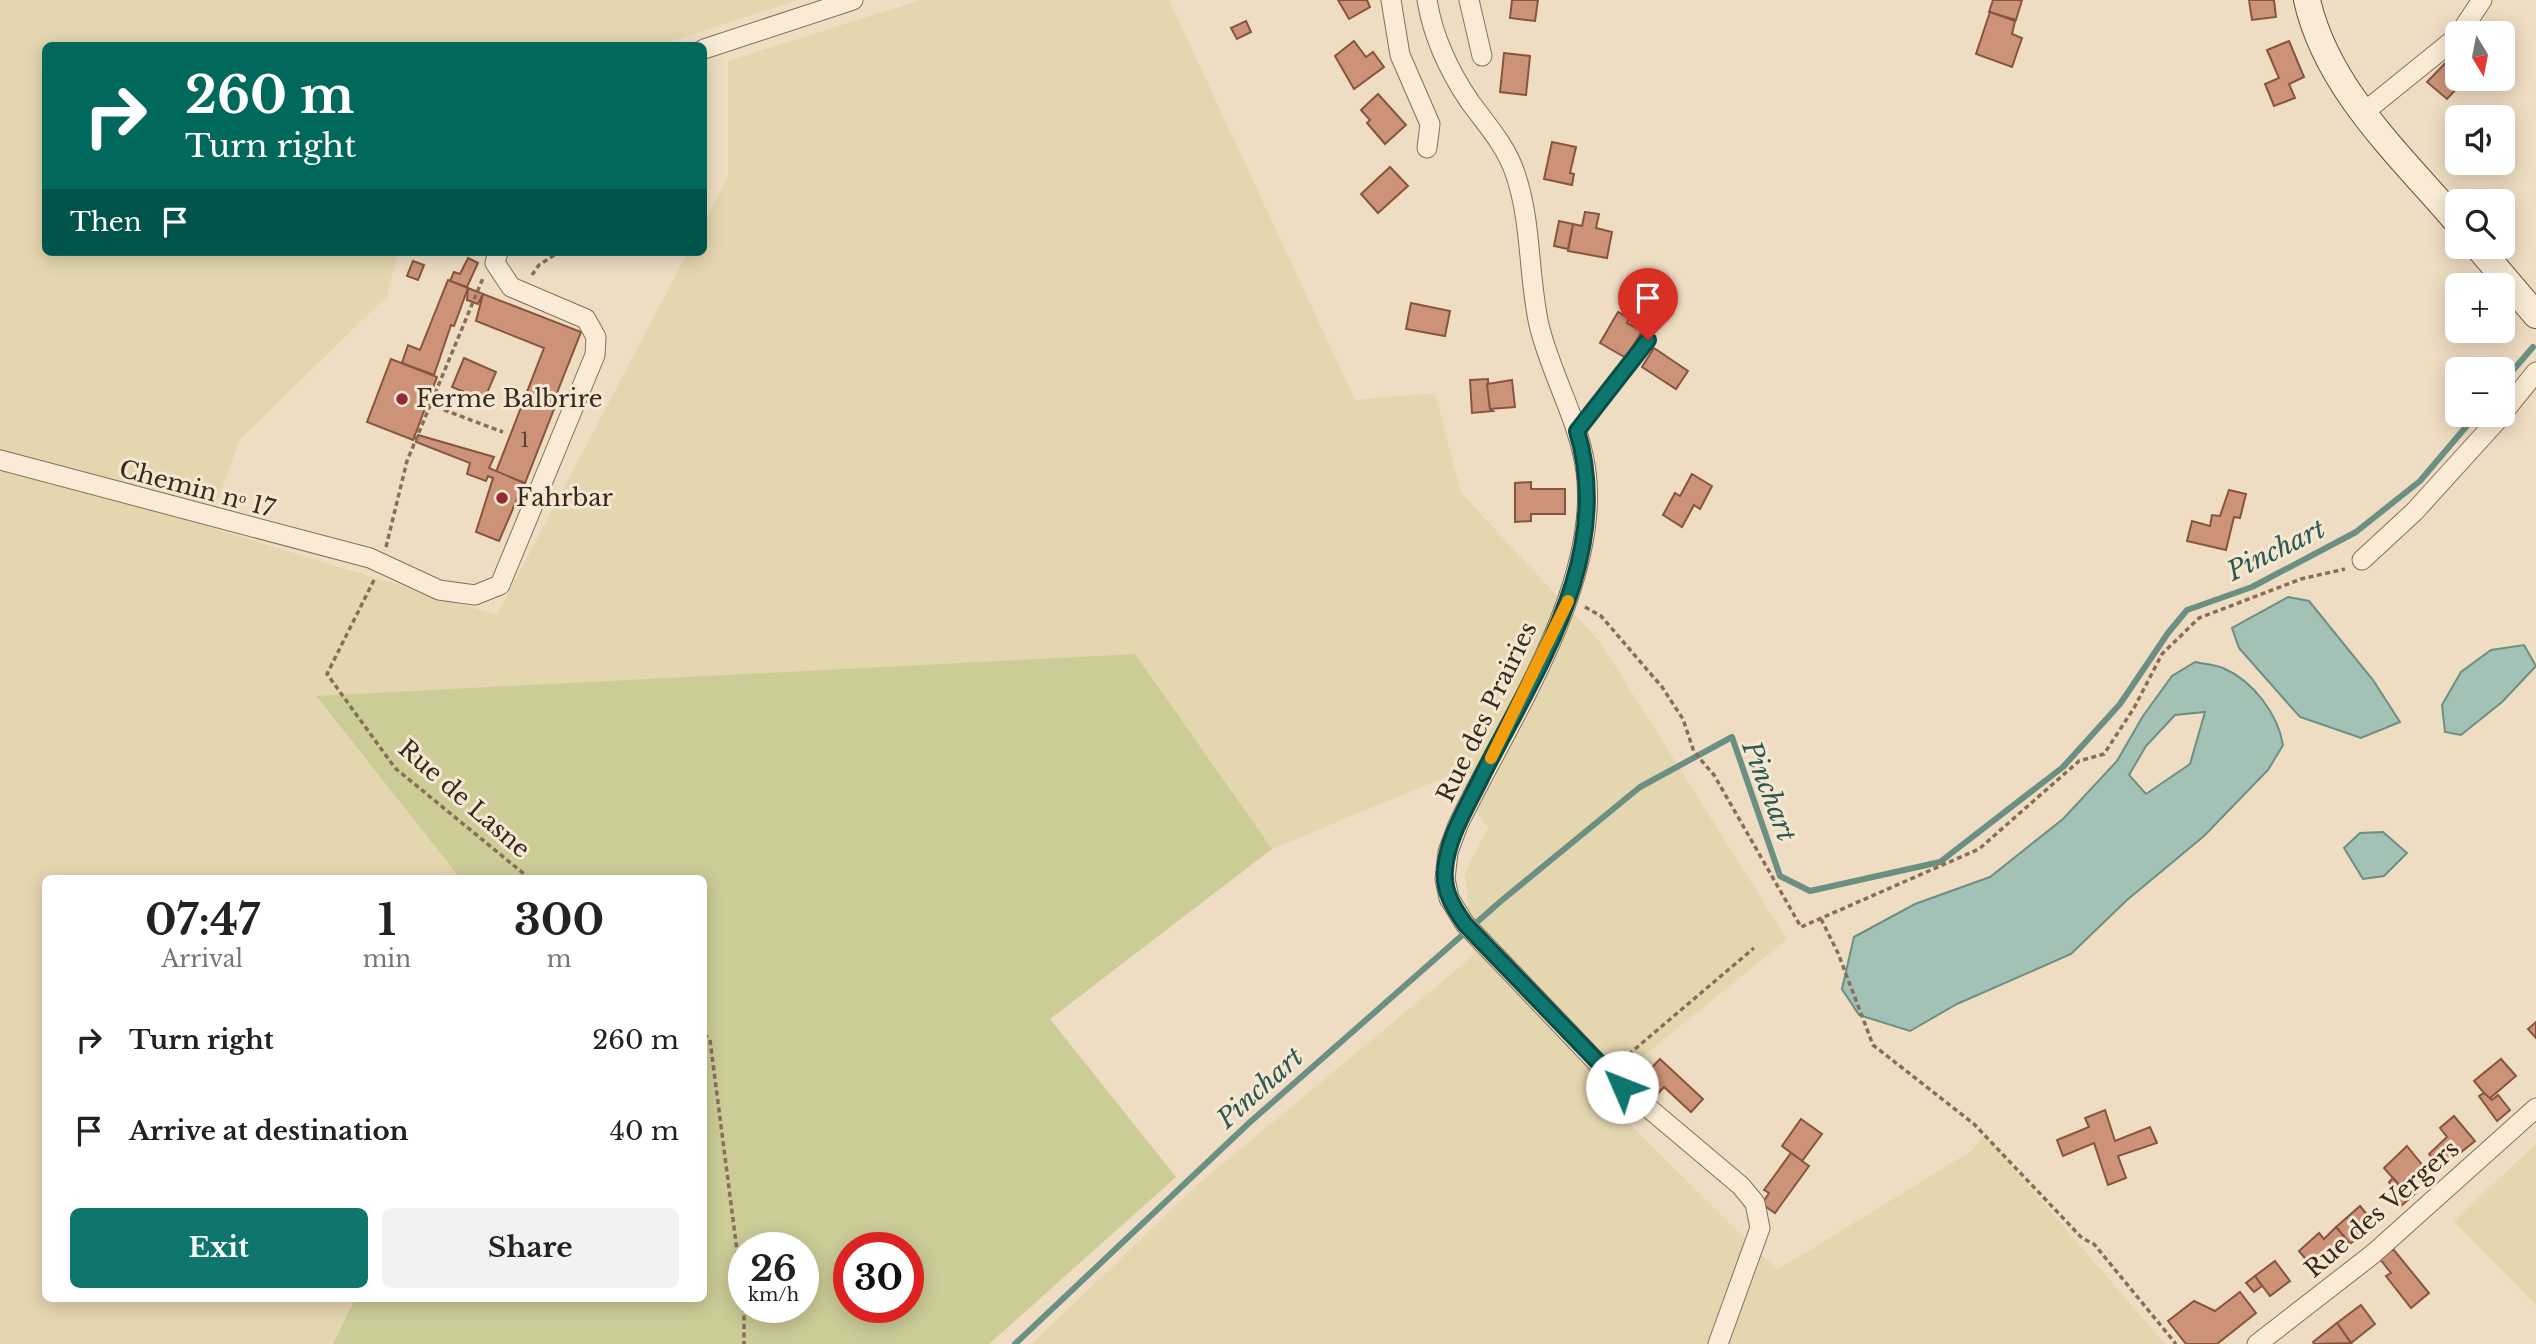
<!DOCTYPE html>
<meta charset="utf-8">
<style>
body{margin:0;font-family:"Libre Baskerville",serif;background:#f2f2f2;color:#222;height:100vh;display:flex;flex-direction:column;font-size:26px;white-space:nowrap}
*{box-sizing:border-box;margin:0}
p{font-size:23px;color:#767676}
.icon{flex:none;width:38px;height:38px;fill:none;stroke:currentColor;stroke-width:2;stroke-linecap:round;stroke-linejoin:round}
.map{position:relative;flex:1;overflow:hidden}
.side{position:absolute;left:42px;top:875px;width:665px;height:427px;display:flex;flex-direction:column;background:#fff;border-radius:10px;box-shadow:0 4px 18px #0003}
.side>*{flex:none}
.banner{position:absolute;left:42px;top:42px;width:665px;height:214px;border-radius:10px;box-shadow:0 4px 18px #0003;background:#00695c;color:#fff;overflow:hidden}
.needle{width:46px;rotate:170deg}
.tools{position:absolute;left:2445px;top:21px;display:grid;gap:14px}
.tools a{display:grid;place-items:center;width:70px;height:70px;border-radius:10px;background:#fff;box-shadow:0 4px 18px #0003;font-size:35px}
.speed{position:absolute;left:728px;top:1232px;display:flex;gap:14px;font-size:35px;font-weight:700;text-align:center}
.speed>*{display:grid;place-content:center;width:91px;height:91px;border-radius:50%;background:#fff;box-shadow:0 4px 18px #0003;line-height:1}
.speed small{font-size:18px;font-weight:400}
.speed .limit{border:10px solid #d22;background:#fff;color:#111}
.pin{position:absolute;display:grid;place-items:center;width:60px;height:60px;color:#fff;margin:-72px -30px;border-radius:50% 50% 50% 0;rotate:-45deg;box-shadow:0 0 7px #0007}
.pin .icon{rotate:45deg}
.me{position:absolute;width:77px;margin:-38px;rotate:314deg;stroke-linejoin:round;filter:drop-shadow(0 0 5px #0008)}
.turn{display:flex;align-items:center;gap:24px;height:147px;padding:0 28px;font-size:32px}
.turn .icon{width:91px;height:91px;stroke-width:2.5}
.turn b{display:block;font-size:49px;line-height:60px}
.then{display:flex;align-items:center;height:66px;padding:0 28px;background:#0003;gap:14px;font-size:26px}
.eta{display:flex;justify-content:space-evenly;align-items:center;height:119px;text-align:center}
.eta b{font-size:42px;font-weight:700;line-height:49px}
.action{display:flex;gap:14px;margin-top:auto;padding:14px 28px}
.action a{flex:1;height:80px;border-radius:10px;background:#0f766e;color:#fff;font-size:28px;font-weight:700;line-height:80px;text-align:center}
.action a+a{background:#f2f2f2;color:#222}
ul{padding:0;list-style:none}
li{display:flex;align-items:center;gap:21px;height:91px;padding:0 28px}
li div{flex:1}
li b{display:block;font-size:26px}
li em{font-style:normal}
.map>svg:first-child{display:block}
.farmland{fill:#e4d6af}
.green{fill:#cbcc96;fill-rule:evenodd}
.water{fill:#a4c1b6;stroke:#6b8f83;stroke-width:2;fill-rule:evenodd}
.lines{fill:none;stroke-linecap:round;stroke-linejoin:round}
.stream{stroke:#6b8f83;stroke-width:6}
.building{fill:#cc9378;stroke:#87553f;stroke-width:2}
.lane-casing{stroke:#886e59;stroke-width:11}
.street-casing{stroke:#886e59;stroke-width:21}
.secondary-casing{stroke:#6a4f3c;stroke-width:28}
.path{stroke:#886e59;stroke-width:3.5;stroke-dasharray:5 3.5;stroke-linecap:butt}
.lane{stroke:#f9ebd5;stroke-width:10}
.street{stroke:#f9ebd5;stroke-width:19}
.secondary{stroke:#f9ebd5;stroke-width:26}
.route-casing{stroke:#0a4d48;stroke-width:18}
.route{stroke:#0f766e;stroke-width:12}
.slow{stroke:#f59e0b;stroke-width:12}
.poi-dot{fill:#972934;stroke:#f5e8d2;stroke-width:2.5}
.labels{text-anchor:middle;stroke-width:6;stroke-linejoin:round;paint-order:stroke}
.number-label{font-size:21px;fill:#5d4334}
.poi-label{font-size:24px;fill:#38281d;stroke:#f5e8d2;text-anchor:start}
.street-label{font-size:24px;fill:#38281d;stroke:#f5e8d2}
.water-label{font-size:26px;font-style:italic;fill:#2d5751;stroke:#f5e8d2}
</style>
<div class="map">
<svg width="2536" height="1344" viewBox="0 0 2536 1344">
<rect width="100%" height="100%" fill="#eeddc2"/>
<!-- farmland -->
<g class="farmland">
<polygon points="0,0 798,0 660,45 46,46 46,252 398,252 387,296 240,439 208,527 497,615 688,252 704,252 704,223 728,176 728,61 921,0 1169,0 1355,400 1435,393 1461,493 1600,642 1787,939 1598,1093 1777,1270 1973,1150 1984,1134 2165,1344 1032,1344 1197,1185 1473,956 1465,873 1488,828 1450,775 1272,849 1134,654 316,697 460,878 46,878 46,1298 542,1299 575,1344 0,1344"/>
<polygon points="2536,1144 2536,1305 2454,1221"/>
</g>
<!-- green -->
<path class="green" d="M1135 654 1272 849 1050 1019 1176 1177 989 1344H333L355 1299 704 1298V878H460L316 696ZM744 1248H803V1307H744ZM849 1248H908V1307H849Z"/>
<!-- water -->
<g class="water">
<polygon points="2288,597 2309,601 2373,680 2400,722 2361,738 2300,717 2239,648 2232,628"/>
<polygon points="2524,645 2536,666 2502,702 2461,735 2445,732 2442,705 2461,672 2491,650"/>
<path d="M2195 662C2204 664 2215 665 2223 668 2253 681 2278 714 2283 745L2268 770 2204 836 2127 900 2071 954 1957 1004 1910 1031 1859 1015 1842 989 1854 937 1915 904 1990 877 2063 819 2117 761 2143 716 2172 676ZM2205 712 2190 764 2146 794 2129 775 2146 746 2175 715Z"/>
<polygon points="2383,832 2407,853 2384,876 2363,879 2344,848 2360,833"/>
</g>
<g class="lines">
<!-- stream -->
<g class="stream">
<polyline points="2502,383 2533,347"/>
<polyline points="1015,1344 1249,1123 1501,901 1640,787 1732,737 1780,876 1810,891 1940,862 2063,767 2120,704 2168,633 2187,610 2252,587 2356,532 2420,481 2476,415"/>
</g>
</g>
<!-- building -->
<g class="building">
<polygon points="1338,0 1367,0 1370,7 1349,19"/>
<polygon points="1512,0 1538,0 1535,21 1510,18"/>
<polygon points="1993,0 2022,0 2016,20 1989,12"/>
<polygon points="2249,0 2274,0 2276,17 2252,20"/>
<polygon points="1990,12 2015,21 2012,34 2022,38 2012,67 1976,54"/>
<polygon points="1246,21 1251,32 1237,39 1231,28"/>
<polygon points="1354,41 1366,57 1373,52 1384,67 1354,89 1335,56"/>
<polygon points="2289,41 2304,77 2289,84 2295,98 2274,106 2265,84 2279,78 2267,50"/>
<polygon points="2457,51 2457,79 2466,79 2447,99 2427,82"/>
<polygon points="1504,53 1530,56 1526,95 1500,92"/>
<polygon points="1378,94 1406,125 1385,144 1367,123 1370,120 1361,110"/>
<polygon points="1552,142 1576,147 1570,173 1574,174 1572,185 1544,179"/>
<polygon points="1390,167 1408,186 1378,213 1361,194"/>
<polygon points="1585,212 1599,214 1596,228 1612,232 1607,258 1568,251 1573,224 1582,226"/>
<polygon points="1559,221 1573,224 1568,249 1554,246"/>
<polygon points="468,258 478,263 467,287 450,281 454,272 460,274"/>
<polygon points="413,261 424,265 418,280 407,276"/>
<polygon points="448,280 468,288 454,326 451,325 434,375 402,363 408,345 420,350"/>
<polygon points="468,288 483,294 478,304 467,300"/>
<polygon points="483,294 581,332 551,408 525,397 544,348 476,321"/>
<polygon points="1411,303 1450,311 1445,336 1406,329"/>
<polygon points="1618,312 1629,318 1627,323 1642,331 1626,358 1600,343"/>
<polygon points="1654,348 1688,371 1676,389 1642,367"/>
<polygon points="464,358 496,372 484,400 452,387"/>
<polygon points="391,359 437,377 413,440 367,422"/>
<polygon points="1488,379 1490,409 1493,411 1472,413 1470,380"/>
<polygon points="1512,380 1515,407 1490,409 1487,384"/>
<polygon points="525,397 554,409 525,483 496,472"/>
<polygon points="418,435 494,457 489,468 524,483 499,541 476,532 493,478 488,476 486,481 467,474 470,463 416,442"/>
<polygon points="1692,474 1712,486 1700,509 1694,505 1682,527 1663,515 1675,493 1680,496"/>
<polygon points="1531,482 1531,489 1565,489 1565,514 1531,514 1531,521 1515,522 1515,483"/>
<polygon points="2229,490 2246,494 2240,518 2234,517 2226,550 2187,541 2192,521 2210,526 2212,515 2220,516"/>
<polygon points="2536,1022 2536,1038 2528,1029"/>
<polygon points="1660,1059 1703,1099 1691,1112 1664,1087 1654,1098 1637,1083"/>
<polygon points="2501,1059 2516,1076 2489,1099 2474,1081"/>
<polygon points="2484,1093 2492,1100 2498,1095 2510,1110 2497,1121 2479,1096"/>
<polygon points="2105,1110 2115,1141 2150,1127 2157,1143 2118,1156 2126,1178 2108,1185 2094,1143 2063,1156 2057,1140 2089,1127 2085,1118"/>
<polygon points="2454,1116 2475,1141 2441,1168 2429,1154 2447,1137 2440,1128"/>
<polygon points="1801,1119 1822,1134 1802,1161 1782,1146"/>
<polygon points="2407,1146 2423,1166 2400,1186 2384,1168"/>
<polygon points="1791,1153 1809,1166 1775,1213 1762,1204 1769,1193 1764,1190"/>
<polygon points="2393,1178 2400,1186 2406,1181 2416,1193 2401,1206 2391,1193 2394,1189 2389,1182"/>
<polygon points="2360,1206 2374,1223 2350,1244 2336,1227"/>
<polygon points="2336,1227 2350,1244 2336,1256 2331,1250 2312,1267 2299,1251 2319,1233 2324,1239"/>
<polygon points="2393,1249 2429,1293 2411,1308 2386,1276 2391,1273 2380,1259"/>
<polygon points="2275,1261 2290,1281 2270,1296 2255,1276"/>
<polygon points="2255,1276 2262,1286 2254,1292 2246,1283"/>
<polygon points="2240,1292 2256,1313 2217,1344 2186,1344 2168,1321 2194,1301 2215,1311"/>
<polygon points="2361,1305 2375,1324 2351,1343 2337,1323"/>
<polygon points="2337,1323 2351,1343 2314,1344 2313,1342"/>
</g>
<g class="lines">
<!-- lane casing -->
<g class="lane-casing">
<polyline id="lane" points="1577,431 1648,340"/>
</g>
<!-- street casing -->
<g class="street-casing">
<g id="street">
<polyline points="1391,0 1400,55 1430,124 1427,148"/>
<path d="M1427 0C1433 37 1449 71 1470 102 1487 125 1506 146 1515 173 1532 222 1528 275 1539 325 1551 375 1579 420 1586 471 1601 586 1507 723 1458 825L1448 852 1445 879 1449 898 1465 924 1607 1073 1741 1186 1755 1203 1760 1228 1718 1344"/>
<polyline points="1469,0 1482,56"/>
<polyline points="2460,33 2482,0"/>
<polyline points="704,49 853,0"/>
<polyline points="2363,113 2457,37"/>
<polyline points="2502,414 2536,372"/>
<polyline points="0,460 370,558 439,590 475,595 500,585 595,355 596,337 586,319 511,287 495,263 498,252"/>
<polyline points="2362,560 2415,511 2502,415"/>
<polyline points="2257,1344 2373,1254 2536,1108"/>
</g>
</g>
<!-- secondary casing -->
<g class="secondary-casing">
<g id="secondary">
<path d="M2307 0C2327 89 2400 155 2457 222"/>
<polyline points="2478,247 2536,315"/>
</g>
</g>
<!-- path -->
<g class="path">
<polyline points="532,275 539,265 559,252"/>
<polyline points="428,404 503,432"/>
<polyline points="386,547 407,461 483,278"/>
<polyline points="374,580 327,674 395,768 529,878"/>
<polyline points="1585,607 1601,616 1662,687 1683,719 1694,752 1714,775 1801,927 1979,849 2079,761 2104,754 2134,708 2162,654 2199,618 2301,579 2345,569"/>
<polyline points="1821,919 1838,953 1873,1045 1974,1124 2082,1238 2094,1244 2176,1344"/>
<polyline points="704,1034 710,1040 744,1305"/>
<polyline points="1622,1060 1754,948"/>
<polyline points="744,1307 744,1344"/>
</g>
<!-- lane -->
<use href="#lane" class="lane"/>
<!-- street -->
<use href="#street" class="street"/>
<!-- secondary -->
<use href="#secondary" class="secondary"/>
</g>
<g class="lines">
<!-- route casing -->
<g class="route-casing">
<path id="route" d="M1622 1087 1465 924C1453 907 1443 891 1445 870 1447 838 1468 805 1482 776 1536 669 1615 555 1577 431L1648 340"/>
</g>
<!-- route -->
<use href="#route" class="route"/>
<!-- slow -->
<polyline class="slow" points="1491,758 1568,601"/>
</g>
<!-- markers -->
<g class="poi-dot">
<circle cx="402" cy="399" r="7"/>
<circle cx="502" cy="498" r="7"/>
</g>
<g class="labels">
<!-- number labels -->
<g class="number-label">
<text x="525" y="447">1</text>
</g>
<!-- poi labels -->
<g class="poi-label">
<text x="416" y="407">Ferme Balbrire</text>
<text x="516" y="506">Fahrbar</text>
</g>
<!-- street labels -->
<g class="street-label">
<text transform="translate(197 489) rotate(15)" y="8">Chemin nᵒ 17</text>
<text transform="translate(1487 712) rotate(-64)" y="8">Rue des Prairies</text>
<text transform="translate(464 799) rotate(41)" y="8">Rue de Lasne</text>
<text transform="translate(2382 1209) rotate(-41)" y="8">Rue des Vergers</text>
</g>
<!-- water labels -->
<g class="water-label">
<text transform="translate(2276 550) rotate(-26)" y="9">Pinchart</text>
<text transform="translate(1769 791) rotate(69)" y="9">Pinchart</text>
<text transform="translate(1260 1088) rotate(-42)" y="9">Pinchart</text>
</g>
</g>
</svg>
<div class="tools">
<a><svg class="needle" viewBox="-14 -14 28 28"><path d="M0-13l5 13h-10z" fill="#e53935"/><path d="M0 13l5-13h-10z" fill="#767676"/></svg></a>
<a><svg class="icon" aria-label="sound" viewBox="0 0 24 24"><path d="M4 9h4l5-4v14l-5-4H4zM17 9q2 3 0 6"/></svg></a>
<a><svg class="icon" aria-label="search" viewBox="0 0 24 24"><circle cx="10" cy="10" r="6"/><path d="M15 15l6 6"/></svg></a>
<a>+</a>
<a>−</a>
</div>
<div class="speed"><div>26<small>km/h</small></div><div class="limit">30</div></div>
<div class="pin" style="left:1648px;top:340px;background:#d93025"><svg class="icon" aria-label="arrive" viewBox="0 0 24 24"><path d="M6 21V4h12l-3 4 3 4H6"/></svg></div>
<svg class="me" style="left:1622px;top:1087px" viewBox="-20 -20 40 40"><circle r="19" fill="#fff"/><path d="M0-13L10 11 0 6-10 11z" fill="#0f766e"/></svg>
<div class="banner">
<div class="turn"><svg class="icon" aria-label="right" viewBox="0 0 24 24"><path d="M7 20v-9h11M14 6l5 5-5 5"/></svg><div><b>260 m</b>Turn right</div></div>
<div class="then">Then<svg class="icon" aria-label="arrive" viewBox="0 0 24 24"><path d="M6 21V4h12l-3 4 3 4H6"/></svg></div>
</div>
<section class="side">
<div class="eta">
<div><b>07:47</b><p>Arrival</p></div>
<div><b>1</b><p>min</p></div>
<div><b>300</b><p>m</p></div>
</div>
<ul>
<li><svg class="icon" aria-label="right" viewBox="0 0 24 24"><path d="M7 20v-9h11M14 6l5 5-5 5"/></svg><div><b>Turn right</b></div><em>260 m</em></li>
<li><svg class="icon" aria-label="arrive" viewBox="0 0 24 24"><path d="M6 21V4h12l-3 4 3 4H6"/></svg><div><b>Arrive at destination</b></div><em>40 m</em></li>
</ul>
<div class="action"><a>Exit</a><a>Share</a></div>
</section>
</div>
